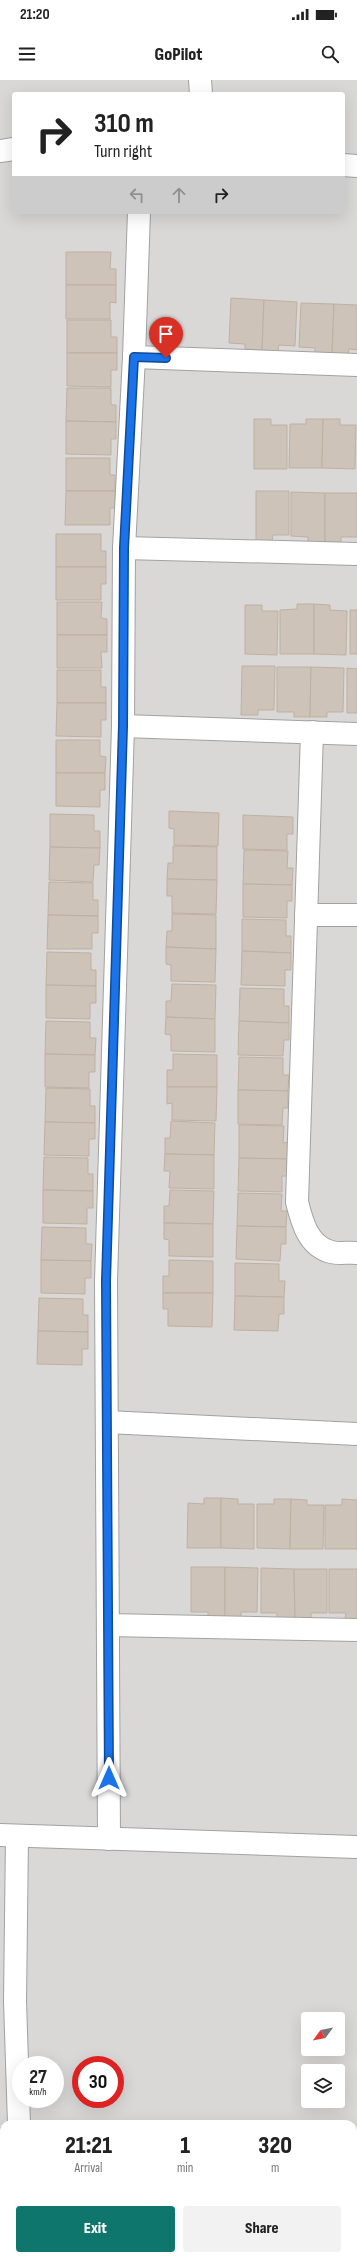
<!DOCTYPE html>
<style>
body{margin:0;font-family:"Sofia Sans Condensed",sans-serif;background:#f2f2f2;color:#222;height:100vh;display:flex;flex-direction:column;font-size:15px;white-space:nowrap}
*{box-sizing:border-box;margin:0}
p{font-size:13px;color:#767676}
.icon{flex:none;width:22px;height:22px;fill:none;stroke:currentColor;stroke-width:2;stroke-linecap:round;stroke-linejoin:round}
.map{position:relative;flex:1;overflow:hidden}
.side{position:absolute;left:0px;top:2040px;width:357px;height:140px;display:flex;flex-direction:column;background:#fff;border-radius:12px 12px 0 0;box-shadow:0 4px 16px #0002}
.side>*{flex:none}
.top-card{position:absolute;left:12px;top:12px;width:333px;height:122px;border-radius:4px;box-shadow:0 4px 16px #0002;background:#fff;color:#222;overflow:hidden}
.needle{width:26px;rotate:238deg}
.tools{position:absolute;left:301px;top:1932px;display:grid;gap:8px}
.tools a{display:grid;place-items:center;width:44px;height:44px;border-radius:4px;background:#fff;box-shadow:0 4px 16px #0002;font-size:20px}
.speed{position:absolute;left:12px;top:1976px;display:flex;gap:8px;font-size:20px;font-weight:700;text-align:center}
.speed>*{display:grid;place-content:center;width:52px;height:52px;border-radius:50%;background:#fff;box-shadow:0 4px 16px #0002;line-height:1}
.speed small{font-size:10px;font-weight:400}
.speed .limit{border:6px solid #d22;background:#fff;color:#111}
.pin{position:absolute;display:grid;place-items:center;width:34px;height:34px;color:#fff;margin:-41px -17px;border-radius:50% 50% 50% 0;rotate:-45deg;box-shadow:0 0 4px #0007}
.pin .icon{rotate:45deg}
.me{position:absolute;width:44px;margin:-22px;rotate:0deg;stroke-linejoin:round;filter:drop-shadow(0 0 3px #0008)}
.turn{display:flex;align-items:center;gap:14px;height:84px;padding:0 16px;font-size:18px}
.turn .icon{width:52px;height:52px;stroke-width:2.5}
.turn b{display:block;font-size:28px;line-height:34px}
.lanes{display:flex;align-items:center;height:38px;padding:0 16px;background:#0003;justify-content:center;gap:20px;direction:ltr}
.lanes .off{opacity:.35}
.eta{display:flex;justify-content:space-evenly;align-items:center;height:68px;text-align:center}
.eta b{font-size:24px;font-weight:800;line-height:28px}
.action{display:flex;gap:8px;margin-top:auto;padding:8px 16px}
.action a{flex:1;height:46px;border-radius:4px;background:#0f766e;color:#fff;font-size:16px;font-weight:800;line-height:46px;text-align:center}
.action a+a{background:#f2f2f2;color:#222}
.status{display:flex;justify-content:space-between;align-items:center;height:28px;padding:0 20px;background:#fff;direction:ltr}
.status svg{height:11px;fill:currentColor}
header{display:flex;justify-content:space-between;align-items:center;height:52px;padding:0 16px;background:#fff;font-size:18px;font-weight:800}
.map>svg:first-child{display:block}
.residential{fill:#d9d8d7;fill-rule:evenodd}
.building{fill:#cdc3b8;stroke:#bfb1a1}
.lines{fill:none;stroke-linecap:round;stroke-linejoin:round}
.minor-casing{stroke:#a2a2a2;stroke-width:24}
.minor{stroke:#fff;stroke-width:22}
.route-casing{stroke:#114b97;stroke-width:10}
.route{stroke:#1a73e8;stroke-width:7}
</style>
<div class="status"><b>21:20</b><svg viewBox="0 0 49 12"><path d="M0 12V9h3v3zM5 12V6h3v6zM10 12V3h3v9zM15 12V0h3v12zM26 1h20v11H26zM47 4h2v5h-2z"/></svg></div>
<header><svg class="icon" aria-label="menu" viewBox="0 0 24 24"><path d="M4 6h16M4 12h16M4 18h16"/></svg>GoPilot<svg class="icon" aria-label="search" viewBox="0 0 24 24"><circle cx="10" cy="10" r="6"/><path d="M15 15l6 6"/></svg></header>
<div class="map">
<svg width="357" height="2180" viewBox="0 0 357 2180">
<rect width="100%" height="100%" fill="#edeadf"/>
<!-- residential -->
<path class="residential" d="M0 0H357V2180H0ZM14 14H343V132H14ZM308 1939H338V1969H308ZM21 1985H55V2019H21ZM81 1985H115V2019H81ZM308 1991H338V2021H308ZM4 2044H353V2176H4Z"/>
<!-- building -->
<g class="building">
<polygon points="66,172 111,172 110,189 116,189 116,205 66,205"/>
<polygon points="66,205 116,205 116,223 110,222 110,239 66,239"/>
<polygon points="231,218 264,220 262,270 245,269 245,264 229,263"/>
<polygon points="264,220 297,222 295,266 279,265 278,271 262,270"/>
<polygon points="301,223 334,224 332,274 315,273 315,268 299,267"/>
<polygon points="334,224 357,225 357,270 349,269 348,275 332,274"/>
<polygon points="67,240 111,240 111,257 117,257 117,273 67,273"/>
<polygon points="67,273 117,273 117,290 111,290 111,307 67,306"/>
<polygon points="67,308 111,308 111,325 116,325 116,342 66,341"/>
<polygon points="254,339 271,339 271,345 287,345 287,389 254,389"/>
<polygon points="306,339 323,339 322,388 289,388 290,344 306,344"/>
<polygon points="323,339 340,339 340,345 356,345 355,389 322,388"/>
<polygon points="66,341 116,342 116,359 111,359 111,375 66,374"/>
<polygon points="66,378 110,378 110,395 115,395 115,411 66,411"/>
<polygon points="66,411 115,411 115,428 110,428 110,445 65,445"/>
<polygon points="256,411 289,411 289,455 273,455 272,461 256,461"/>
<polygon points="291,412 325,413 325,463 308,462 308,457 291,456"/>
<polygon points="325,413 357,413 357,457 341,457 341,462 325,463"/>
<polygon points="56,454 101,454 101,471 106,471 106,487 56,487"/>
<polygon points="56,487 106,487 106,504 101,504 101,520 56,520"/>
<polygon points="57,522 102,522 101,538 107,539 107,555 57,555"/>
<polygon points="297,524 314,524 314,574 280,574 280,530 297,529"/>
<polygon points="314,524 330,525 330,530 347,531 346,575 314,574"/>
<polygon points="245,525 262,525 262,531 278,531 277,575 245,574"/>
<rect x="350" y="530" width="7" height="44"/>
<polygon points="57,555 107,555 107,572 101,572 102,588 57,588"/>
<polygon points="242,586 275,586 274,630 258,630 258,635 241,635"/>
<polygon points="277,587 311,587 310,637 294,637 294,632 277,632"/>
<polygon points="311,587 344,588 343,632 327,632 327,637 310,637"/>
<polygon points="347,588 357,589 357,633 347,633"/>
<polygon points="57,590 101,590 101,607 106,607 106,623 57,623"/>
<polygon points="57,623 106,623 106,640 101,640 101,657 56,656"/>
<polygon points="56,660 100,660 100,676 106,677 105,693 56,693"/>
<polygon points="56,693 105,693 105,710 100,710 100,727 56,726"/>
<polygon points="169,731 219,733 218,766 174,765 174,749 169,748"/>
<polygon points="50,734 94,735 94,751 100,751 100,768 50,767"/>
<polygon points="243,735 293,737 293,754 287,754 287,770 243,769"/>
<polygon points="173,766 217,767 217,800 167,799 168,783 173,783"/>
<polygon points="50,767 100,768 99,785 94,785 93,802 49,800"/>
<polygon points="244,770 288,771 287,788 293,788 292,805 243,804"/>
<polygon points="167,799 217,800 216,834 172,833 172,816 167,816"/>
<polygon points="49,802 93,803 93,820 98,820 98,836 48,835"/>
<polygon points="243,804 292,805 292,821 287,821 287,838 243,837"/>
<polygon points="172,834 216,835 216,869 166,867 167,851 172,851"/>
<polygon points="48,835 98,836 98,853 92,853 92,869 47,869"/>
<polygon points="242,839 286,840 286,856 291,856 291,873 242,871"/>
<polygon points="166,867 216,869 215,902 171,901 171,885 166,884"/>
<polygon points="242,871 291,873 291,890 285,890 285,906 241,905"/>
<polygon points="47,872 91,873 91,890 96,890 96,906 46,905"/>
<polygon points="172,904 216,905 215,939 166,937 166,921 171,921"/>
<polygon points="46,905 96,906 96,923 90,923 90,939 46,938"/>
<polygon points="240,908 284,909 284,926 289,926 289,943 239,941"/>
<polygon points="166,937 215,939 215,972 171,971 171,955 165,954"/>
<polygon points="46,941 90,942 90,958 96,958 95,975 45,974"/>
<polygon points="239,941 289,943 289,960 284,960 283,976 238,975"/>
<polygon points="45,974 95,975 95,992 89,992 89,1008 45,1007"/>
<polygon points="173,974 217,975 217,1007 167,1007 167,990 173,990"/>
<polygon points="239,977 283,978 283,995 289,995 288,1011 238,1010"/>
<polygon points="167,1007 217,1007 216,1041 172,1040 172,1023 167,1024"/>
<polygon points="46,1008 90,1009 90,1026 95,1026 95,1043 45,1042"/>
<polygon points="238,1010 288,1011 288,1028 283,1028 282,1045 238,1044"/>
<polygon points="171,1041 215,1043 214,1075 165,1074 165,1058 170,1058"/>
<polygon points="45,1042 95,1043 95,1059 89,1059 89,1076 44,1075"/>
<polygon points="239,1045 284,1046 283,1063 288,1062 288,1079 239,1078"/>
<polygon points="165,1074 214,1075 214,1109 169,1108 170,1091 164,1091"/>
<polygon points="44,1077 88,1078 88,1094 93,1094 93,1111 43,1110"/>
<polygon points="239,1078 288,1079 288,1096 282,1096 282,1112 238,1111"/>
<polygon points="43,1110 93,1111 93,1128 87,1128 87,1144 43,1143"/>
<polygon points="170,1110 214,1111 213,1144 164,1143 164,1126 169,1126"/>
<polygon points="238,1113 282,1114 281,1131 287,1131 286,1147 237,1146"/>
<polygon points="164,1143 213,1144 213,1177 169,1176 169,1160 164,1159"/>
<polygon points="237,1146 286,1147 286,1164 281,1164 280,1181 236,1179"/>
<polygon points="42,1147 86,1148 86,1164 92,1164 91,1181 41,1180"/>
<polygon points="41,1180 91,1181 91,1198 85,1198 85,1214 41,1213"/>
<polygon points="169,1180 213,1181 213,1213 163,1213 163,1196 169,1196"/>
<polygon points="235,1183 279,1184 279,1201 285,1201 284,1217 235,1216"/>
<polygon points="163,1213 213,1213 212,1247 168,1246 168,1229 163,1229"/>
<polygon points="235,1216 284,1217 284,1234 279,1234 278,1251 234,1250"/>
<polygon points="39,1218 83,1219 83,1235 88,1235 88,1252 38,1251"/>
<polygon points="38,1251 88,1252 88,1269 82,1269 82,1285 37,1284"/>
<polygon points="204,1418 221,1418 221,1468 187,1468 188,1423 204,1424"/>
<polygon points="221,1418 238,1419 238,1424 254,1424 254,1469 221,1468"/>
<polygon points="274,1419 291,1419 290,1469 257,1468 257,1424 274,1424"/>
<polygon points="291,1419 307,1420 307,1425 324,1425 323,1469 290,1469"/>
<polygon points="342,1419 357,1420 357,1469 325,1469 325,1425 342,1425"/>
<polygon points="191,1487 225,1487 225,1538 208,1537 208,1532 191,1532"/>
<polygon points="225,1487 258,1488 257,1532 241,1532 241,1537 225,1538"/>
<polygon points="261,1488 294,1489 295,1538 277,1538 277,1533 261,1533"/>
<polygon points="294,1489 327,1489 327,1533 311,1533 311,1538 295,1538"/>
<polygon points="329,1489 357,1489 357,1539 345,1539 346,1533 329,1533"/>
</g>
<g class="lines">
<!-- minor casing -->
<g class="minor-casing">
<g id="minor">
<polyline points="200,0 201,14"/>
<polyline points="0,71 14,69"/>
<polyline points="343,85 357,86"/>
<polyline points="134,277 357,285"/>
<polyline points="124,468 357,474"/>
<polyline points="123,646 357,654"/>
<path d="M312 652 297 1122C302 1142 308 1166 331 1172 339 1174 349 1172 357 1173"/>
<polyline points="306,835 357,835"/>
<polyline points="107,1342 357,1354"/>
<polyline points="108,1545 357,1550"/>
<polyline points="0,1755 357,1767"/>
<polyline points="17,1756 15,1921 19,2044"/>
<polyline points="109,1759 106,1201 123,646 124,468 134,277 139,132"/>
<polyline points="353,2066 357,2066"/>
<polyline points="27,2176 28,2180"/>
<polyline points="243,2176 243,2180"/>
</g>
</g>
<!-- minor -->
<use href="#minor" class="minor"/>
</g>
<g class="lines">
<!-- route casing -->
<g class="route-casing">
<polyline id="route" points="109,1698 106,1201 123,646 124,468 134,277 166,278"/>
</g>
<!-- route -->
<use href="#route" class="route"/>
</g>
</svg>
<div class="tools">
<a><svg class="needle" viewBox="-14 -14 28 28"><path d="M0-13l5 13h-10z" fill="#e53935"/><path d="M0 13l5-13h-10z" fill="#767676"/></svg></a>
<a><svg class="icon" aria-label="layers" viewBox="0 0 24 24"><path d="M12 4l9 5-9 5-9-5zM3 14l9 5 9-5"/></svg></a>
</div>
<div class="speed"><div>27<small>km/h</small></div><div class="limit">30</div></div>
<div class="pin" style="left:166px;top:278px;background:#d93025"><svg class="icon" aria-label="arrive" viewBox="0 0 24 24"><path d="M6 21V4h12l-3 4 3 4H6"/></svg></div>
<svg class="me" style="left:109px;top:1698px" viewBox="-20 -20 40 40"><path d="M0-17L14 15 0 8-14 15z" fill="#1a73e8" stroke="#fff" stroke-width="4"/></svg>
<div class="top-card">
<div class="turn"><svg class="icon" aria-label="right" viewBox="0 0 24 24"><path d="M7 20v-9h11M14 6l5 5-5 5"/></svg><div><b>310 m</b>Turn right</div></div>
<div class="lanes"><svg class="icon off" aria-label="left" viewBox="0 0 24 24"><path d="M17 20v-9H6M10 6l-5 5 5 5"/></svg><svg class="icon off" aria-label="ahead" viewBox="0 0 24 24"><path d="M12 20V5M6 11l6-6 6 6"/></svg><svg class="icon" aria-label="right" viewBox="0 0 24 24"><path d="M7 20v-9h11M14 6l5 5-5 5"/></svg></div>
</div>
<section class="side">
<div class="eta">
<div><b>21:21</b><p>Arrival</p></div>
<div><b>1</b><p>min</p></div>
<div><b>320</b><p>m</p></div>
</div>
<div class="action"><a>Exit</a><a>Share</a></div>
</section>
</div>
